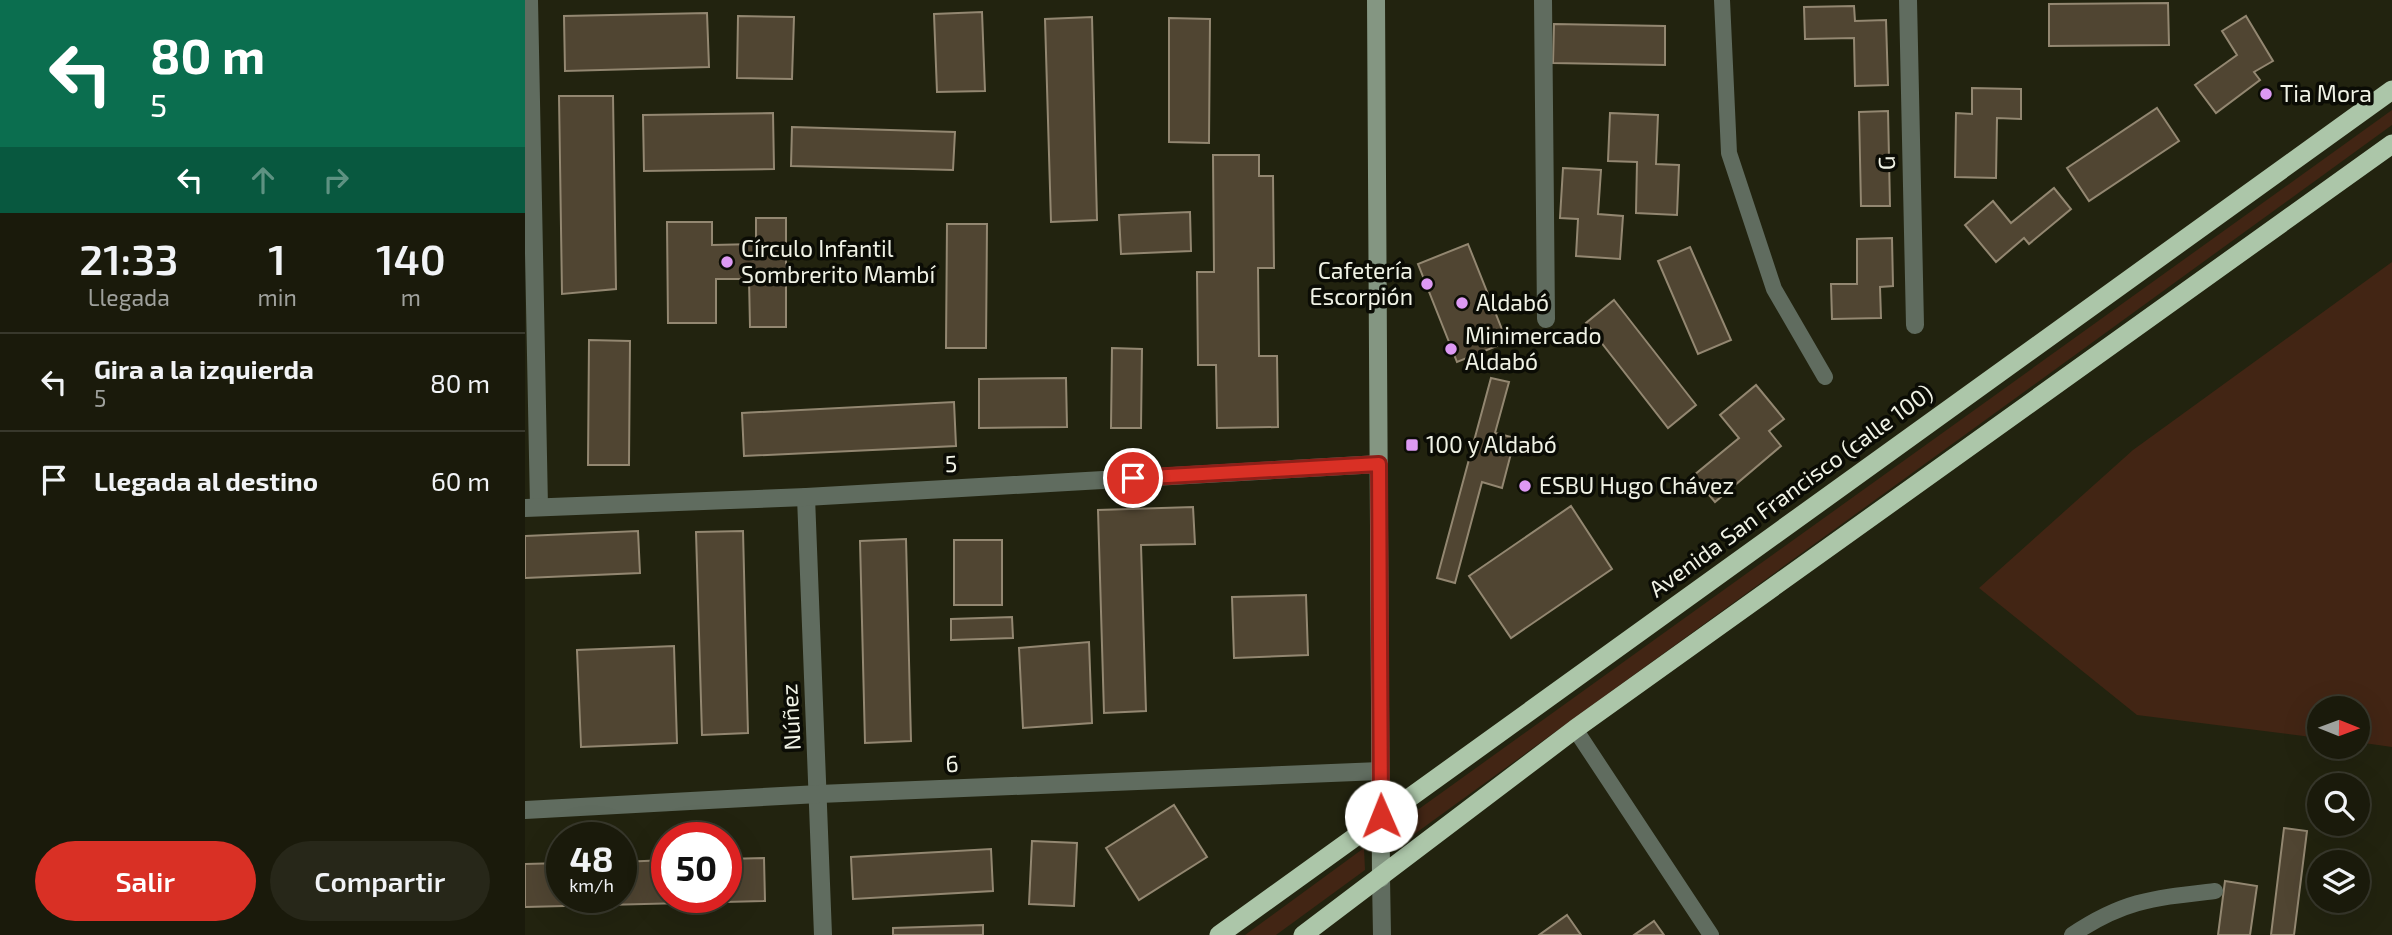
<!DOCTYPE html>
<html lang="es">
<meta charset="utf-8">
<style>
body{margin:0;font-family:"Exo 2",sans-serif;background:#272719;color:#f1f3f6;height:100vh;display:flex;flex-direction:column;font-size:26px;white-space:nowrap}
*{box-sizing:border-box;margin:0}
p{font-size:23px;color:#9fa19d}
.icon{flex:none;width:38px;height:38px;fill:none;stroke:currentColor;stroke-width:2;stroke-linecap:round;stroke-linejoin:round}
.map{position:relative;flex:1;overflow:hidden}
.side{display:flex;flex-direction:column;background:#1a1a0b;width:525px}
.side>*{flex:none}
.banner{background:#0b6e4f;color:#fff;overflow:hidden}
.needle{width:46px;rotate:91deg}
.buttons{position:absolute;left:1782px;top:696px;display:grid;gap:14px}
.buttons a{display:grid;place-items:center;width:63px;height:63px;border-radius:50%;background:#1a1a0b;box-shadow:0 7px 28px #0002,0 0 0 2px #38382c;font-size:35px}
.speed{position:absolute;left:21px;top:822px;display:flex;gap:14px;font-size:35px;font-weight:700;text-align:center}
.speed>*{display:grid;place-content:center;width:91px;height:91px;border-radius:50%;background:#1a1a0b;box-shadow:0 7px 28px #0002,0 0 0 2px #38382c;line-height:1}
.speed small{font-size:18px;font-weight:400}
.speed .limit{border:10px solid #d22;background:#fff;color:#111}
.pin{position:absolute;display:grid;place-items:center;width:60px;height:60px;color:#fff;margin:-30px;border:4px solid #fff;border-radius:50%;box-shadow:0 2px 7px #0007}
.me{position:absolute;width:77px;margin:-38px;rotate:359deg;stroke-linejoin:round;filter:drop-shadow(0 0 5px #0008)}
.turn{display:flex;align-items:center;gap:24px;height:147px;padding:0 35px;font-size:32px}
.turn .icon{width:91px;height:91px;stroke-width:2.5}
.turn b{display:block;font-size:49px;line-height:60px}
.lanes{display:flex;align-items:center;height:66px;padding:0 35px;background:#0003;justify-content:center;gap:35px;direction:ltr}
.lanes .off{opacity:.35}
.eta{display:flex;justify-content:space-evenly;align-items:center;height:119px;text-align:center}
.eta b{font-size:42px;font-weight:600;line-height:49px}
.action{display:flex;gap:14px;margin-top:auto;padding:14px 35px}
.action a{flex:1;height:80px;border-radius:42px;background:#d93025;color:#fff;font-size:28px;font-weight:600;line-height:80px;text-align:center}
.action a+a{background:#272719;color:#f1f3f6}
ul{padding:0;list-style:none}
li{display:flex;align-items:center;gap:21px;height:98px;padding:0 35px;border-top:2px solid #38382c}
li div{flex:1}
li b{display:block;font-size:26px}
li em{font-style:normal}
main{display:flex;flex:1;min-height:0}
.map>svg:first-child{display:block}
.green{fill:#422514}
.building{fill:#504532;stroke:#938771;stroke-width:2}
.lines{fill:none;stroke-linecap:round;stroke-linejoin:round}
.service{stroke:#606c5f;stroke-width:16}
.minor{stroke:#606c5f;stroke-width:18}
.tertiary{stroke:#606c5f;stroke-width:18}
.secondary{stroke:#849682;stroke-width:18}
.trunk{stroke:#acc6a9;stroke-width:19}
.route-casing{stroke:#8d1f18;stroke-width:18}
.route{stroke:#d93025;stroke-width:12}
.poi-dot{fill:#dd99f3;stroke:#0b0c05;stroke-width:2.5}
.labels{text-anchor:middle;stroke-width:7;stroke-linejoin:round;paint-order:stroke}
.poi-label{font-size:23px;fill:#f0f2e5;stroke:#0b0c05;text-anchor:start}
.street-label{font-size:23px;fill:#f0f2e5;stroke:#0b0c05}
</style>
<main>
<section class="side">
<div class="banner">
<div class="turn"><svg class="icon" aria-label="left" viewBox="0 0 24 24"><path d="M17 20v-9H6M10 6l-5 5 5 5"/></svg><div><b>80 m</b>5</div></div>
<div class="lanes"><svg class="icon" aria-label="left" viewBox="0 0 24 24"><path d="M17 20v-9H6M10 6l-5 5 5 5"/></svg><svg class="icon off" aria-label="ahead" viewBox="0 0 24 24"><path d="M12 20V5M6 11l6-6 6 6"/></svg><svg class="icon off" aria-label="right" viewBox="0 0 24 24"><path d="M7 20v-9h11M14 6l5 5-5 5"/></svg></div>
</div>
<div class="eta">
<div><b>21:33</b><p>Llegada</p></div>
<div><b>1</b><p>min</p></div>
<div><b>140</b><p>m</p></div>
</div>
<ul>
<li><svg class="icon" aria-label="left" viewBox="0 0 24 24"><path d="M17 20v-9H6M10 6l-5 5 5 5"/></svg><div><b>Gira a la izquierda</b><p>5</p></div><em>80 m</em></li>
<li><svg class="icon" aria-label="arrive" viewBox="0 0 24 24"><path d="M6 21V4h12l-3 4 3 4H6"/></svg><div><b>Llegada al destino</b></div><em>60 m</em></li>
</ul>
<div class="action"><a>Salir</a><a>Compartir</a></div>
</section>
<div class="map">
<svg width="1867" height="935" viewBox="0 0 1867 935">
<rect width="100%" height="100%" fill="#22230f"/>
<!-- green -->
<g class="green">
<polygon points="1867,110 1867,125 873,846 873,824"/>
<polygon points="1867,262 1867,747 1832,742 1832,709 1794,709 1794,738 1612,715 1454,588 1608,450"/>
<polygon points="839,848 840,870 751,935 720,935"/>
</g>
<!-- building -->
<g class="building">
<polygon points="1643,3 1644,45 1524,46 1524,4"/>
<polygon points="1329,6 1330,21 1361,20 1363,85 1330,86 1329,38 1280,39 1279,7"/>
<polygon points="457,12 460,91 412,92 409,14"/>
<polygon points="182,13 184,67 40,71 39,16"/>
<polygon points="213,16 269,17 267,79 212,78"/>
<polygon points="1721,16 1748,61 1729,72 1735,80 1691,113 1670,85 1712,55 1697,31"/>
<polygon points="567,17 572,220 526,222 520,19"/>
<polygon points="644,18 685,19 684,143 644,142"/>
<polygon points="1029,24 1140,26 1140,65 1028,63"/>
<polygon points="1447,88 1496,89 1496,119 1472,118 1471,178 1430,177 1431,113 1447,114"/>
<polygon points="34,96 88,96 91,289 37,294"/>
<polygon points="1632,108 1654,141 1564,201 1542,168"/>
<polygon points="1363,111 1365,206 1336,206 1334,112"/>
<polygon points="248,113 249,169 119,171 118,115"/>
<polygon points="1085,113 1133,115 1131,164 1154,165 1152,215 1111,213 1112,162 1083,161"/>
<polygon points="267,127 430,132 428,170 266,166"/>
<polygon points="688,155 734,155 734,176 748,176 749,268 733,268 734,356 752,356 753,427 692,428 691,365 673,365 672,272 689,272"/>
<polygon points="1038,168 1076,170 1073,214 1098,216 1095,259 1051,256 1053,219 1035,218"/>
<polygon points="1529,188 1546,209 1504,244 1499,238 1471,262 1440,225 1468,201 1486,223"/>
<polygon points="665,212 666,251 596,254 594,215"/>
<polygon points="231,218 261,218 261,327 225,327 224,279 191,279 191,323 143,323 142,222 187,222 187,245 231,244"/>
<polygon points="422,224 462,224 461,348 421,348"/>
<polygon points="1367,238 1368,286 1355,287 1356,318 1307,319 1306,284 1332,284 1332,239"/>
<polygon points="943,244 982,342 932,362 893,264"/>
<polygon points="1165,247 1206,340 1173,354 1133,261"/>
<polygon points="1089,300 1171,405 1143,428 1061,323"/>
<polygon points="64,340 105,341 104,465 63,465"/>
<polygon points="587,348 617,349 616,428 586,428"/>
<polygon points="541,378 542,427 454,428 454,379"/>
<polygon points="966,378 984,382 970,433 990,438 977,488 957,482 930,583 912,578"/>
<polygon points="1231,385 1259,419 1244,431 1256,446 1190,502 1168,476 1214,438 1195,415"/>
<polygon points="429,402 431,446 219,456 217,413"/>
<polygon points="1046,506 1087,569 986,638 944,576"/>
<polygon points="668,507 670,544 616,545 621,711 579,713 573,510"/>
<polygon points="113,531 115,573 0,578 0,536"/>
<polygon points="218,531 223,733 177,735 171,532"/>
<polygon points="381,539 386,741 340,743 335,541"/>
<rect x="429" y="540" width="48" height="65"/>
<polygon points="781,595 783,655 709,658 707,597"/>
<polygon points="487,617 488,638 426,640 426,619"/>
<polygon points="564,642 567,723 498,728 494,648"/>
<polygon points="149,646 152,743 56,747 52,650"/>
<polygon points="649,805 682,857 614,900 581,848"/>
<polygon points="1759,828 1782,831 1769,935 1746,935"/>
<polygon points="507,841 552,843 549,906 504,904"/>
<polygon points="466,849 468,891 328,899 326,857"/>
<polygon points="239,858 240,901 0,907 0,864 37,863 37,898 96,898 96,862 142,860 142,898 201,898 201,859"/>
<polygon points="1700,881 1732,886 1725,935 1693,935"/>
<polygon points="1042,915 1056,935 1014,935"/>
<polygon points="1129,921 1139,935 1109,935"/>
<polygon points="458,925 458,935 368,935 368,928"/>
</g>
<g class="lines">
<!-- service -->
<g class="service">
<polyline points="1197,0 1204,153 1249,289 1300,377"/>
<polyline points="1050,729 1186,935"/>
<path d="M1547 935C1599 900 1629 898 1690 891"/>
</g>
<!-- minor -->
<g class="minor">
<polyline points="4,0 14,507"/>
<polyline points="1018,0 1021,319"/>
<polyline points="1383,0 1390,325"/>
<polyline points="281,497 298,935"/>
<polyline points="0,508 281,497 854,464"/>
<polyline points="0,810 294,794 855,771"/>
</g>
<!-- tertiary -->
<polyline class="tertiary" points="856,878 857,935"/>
<!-- secondary -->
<polyline class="secondary" points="851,0 856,878"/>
<!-- trunk -->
<g class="trunk">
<polyline points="694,935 1867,90"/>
<polyline points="778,935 1050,729 1867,144"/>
</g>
</g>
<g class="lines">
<!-- route casing -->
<g class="route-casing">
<polyline id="route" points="608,478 854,464 856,816"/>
</g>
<!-- route -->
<use href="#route" class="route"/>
</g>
<!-- markers -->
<g class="poi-dot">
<circle cx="1741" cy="94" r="7"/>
<circle cx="202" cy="262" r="7"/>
<circle cx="902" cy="284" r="7"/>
<circle cx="937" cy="303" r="7"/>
<circle cx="926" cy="349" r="7"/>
<rect x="880" y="438" width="14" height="14" rx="3.5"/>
<circle cx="1000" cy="486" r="7"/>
</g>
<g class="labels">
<!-- poi labels -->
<g class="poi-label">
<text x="1755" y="102">Tia Mora</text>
<text x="216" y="257">Círculo Infantil<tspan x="216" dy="26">Sombrerito Mambí</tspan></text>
<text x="888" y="279" text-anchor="end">Cafetería<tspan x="888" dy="26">Escorpión</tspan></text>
<text x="951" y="311">Aldabó</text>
<text x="940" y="344">Minimercado<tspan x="940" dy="26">Aldabó</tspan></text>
<text x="901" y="453">100 y Aldabó</text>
<text x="1014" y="494">ESBU Hugo Chávez</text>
</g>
<!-- street labels -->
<g class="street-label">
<text transform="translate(1362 163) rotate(-91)" y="8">G</text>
<text transform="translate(426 464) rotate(-3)" y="8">5</text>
<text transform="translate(1266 491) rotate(-36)" y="8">Avenida San Francisco (calle 100)</text>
<text transform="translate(266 717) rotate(-93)" y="8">Núñez</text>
<text transform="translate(427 764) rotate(-2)" y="8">6</text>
</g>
</g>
</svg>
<div class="buttons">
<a><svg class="needle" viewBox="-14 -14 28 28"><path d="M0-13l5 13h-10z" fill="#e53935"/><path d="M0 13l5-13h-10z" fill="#9fa19d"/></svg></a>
<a><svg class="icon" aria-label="search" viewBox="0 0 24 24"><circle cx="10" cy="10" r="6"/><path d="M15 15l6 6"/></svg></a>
<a><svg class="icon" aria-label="layers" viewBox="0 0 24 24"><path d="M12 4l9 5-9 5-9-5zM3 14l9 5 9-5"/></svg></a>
</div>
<div class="speed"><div>48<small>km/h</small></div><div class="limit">50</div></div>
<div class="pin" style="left:608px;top:478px;background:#d93025"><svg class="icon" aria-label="arrive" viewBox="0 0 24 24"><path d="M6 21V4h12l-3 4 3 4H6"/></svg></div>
<svg class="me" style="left:856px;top:816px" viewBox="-20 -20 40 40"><circle r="19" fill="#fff"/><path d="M0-13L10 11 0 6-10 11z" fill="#d93025"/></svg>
</div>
</main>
